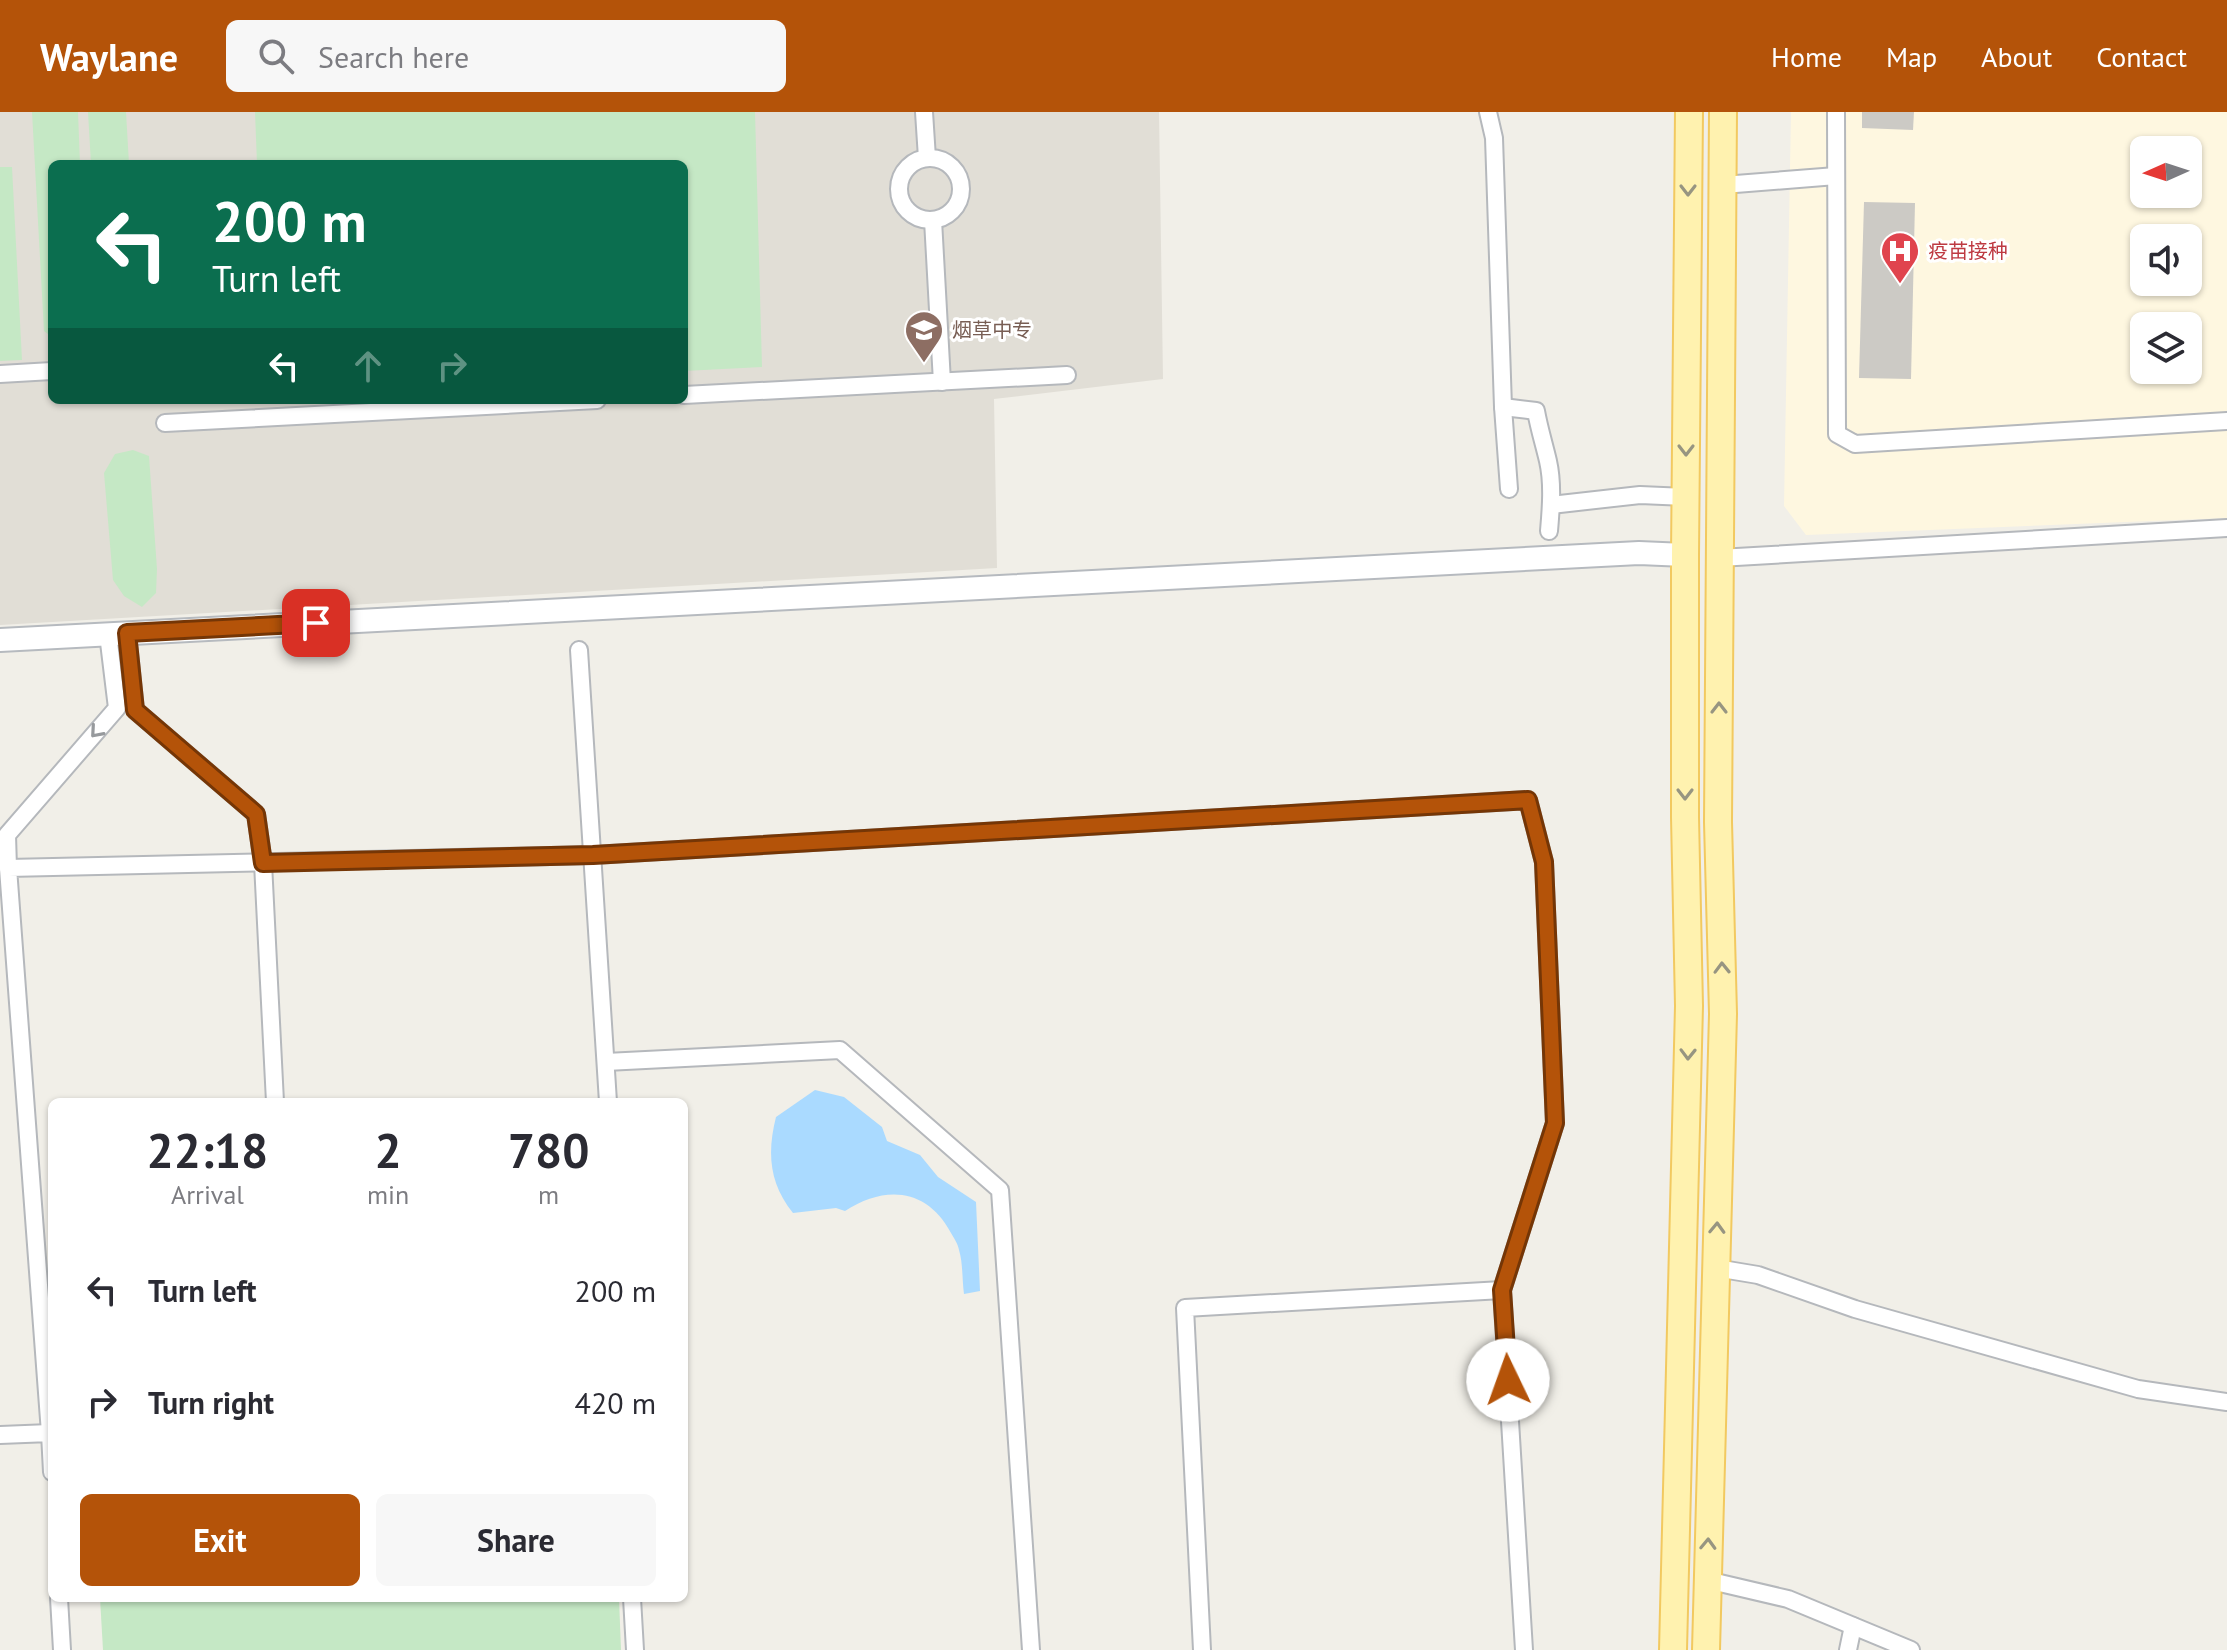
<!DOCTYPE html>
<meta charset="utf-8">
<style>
body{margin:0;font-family:"PT Sans","Noto Sans SC",sans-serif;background:#f7f7f7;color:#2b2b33;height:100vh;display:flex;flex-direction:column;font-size:30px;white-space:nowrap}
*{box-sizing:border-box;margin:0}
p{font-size:26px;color:#7c7c81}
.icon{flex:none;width:44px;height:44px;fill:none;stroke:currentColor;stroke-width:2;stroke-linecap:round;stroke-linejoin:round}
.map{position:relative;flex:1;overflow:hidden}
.panel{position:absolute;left:48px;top:986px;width:640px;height:504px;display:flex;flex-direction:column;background:#fff;border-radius:12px;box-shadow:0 2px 6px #0004}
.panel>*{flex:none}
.guide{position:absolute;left:48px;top:48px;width:640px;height:244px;border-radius:12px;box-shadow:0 2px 6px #0004;background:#0b6e4f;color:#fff;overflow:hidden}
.needle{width:52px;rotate:267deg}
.tools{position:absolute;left:2130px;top:24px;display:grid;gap:16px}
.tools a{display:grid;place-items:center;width:72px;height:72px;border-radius:12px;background:#fff;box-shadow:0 2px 6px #0004;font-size:40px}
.pin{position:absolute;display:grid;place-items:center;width:68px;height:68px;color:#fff;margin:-34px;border-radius:16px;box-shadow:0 4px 12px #0006}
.me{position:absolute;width:88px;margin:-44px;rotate:357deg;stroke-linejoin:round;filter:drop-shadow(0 0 6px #0008)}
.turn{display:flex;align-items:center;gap:28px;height:168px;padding:0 32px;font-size:36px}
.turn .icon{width:104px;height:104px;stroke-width:2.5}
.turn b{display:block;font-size:56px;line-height:68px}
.lanes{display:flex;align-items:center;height:76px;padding:0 32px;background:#0003;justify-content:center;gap:40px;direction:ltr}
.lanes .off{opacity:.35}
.eta{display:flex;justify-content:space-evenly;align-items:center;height:136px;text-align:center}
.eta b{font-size:48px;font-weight:800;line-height:56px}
.action{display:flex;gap:16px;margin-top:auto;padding:16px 32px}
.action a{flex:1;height:92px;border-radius:12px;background:#b45309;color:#fff;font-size:32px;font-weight:800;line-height:92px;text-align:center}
.action a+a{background:#f7f7f7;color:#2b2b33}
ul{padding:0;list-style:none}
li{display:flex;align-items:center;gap:24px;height:112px;padding:0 32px}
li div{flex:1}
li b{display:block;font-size:30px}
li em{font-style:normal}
header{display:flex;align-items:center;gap:48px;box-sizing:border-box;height:112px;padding:0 40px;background:#b45309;color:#fff}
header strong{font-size:38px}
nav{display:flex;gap:44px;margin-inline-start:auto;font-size:28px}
.search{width:560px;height:72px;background:#f7f7f7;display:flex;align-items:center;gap:20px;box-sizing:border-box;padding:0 28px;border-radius:12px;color:#7c7c81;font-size:30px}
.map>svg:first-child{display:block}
.commercial{fill:#fef7e0;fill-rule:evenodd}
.education{fill:#e1ded6;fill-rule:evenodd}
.green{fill:#c5e8c5}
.water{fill:#aadaff}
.building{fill:#cccac5}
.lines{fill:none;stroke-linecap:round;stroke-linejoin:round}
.street-casing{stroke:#b5b8bc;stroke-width:20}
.secondary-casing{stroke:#b6babf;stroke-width:26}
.primary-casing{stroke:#f2c960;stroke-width:30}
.street{stroke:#fff;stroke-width:16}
.secondary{stroke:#fff;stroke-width:22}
.primary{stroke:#fff2af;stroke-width:26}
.oneway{stroke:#979581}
.oneway2{stroke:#979a9d}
.route-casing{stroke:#753606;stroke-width:20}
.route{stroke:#b45309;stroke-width:14}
.labels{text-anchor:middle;stroke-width:6;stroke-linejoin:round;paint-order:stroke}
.health-label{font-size:20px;fill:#be3a42;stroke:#fff;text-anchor:start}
.education-label{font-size:20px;fill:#785e54;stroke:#fff;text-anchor:start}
</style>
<header>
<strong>Waylane</strong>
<div class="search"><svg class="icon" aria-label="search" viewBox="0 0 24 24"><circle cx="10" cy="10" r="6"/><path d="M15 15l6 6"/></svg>Search here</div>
<nav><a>Home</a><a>Map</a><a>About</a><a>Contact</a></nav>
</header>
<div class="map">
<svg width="2227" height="1538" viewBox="0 0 2227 1538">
<rect width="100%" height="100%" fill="#f1efe8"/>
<!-- commercial -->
<path class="commercial" d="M1791 0H2227V406L1806 423 1784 394ZM2144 38H2188V82H2144ZM2144 126H2188V170H2144ZM2144 214H2188V258H2144Z"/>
<!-- education -->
<path class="education" d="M0 0H1159L1163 267 994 287 997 456 0 513ZM52 52H684V288H52Z"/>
<!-- green -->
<g class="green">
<polygon points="32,0 78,0 80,52 52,52 52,225 44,219"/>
<polygon points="88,0 126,0 129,52 91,52"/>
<polygon points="255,0 755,0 762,255 684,259 684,52 257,52"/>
<polygon points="0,55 12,55 22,248 0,249"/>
<polygon points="133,338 149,344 157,457 156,481 142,495 124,484 113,468 104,361 115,342"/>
<polygon points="100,1486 619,1486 621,1538 103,1538"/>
</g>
<!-- water -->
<path class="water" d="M815 978 844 985 882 1015 887 1029 920 1043 938 1065 976 1090 980 1179 964 1182C962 1167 963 1151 959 1138 958 1132 954 1126 951 1121 927 1076 885 1073 845 1099L836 1096 793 1101C769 1071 767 1041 776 1005Z"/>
<!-- building -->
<g class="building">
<polygon points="1862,0 1914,0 1913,18 1862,16"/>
<polygon points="1864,90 1915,91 1911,267 1859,266"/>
</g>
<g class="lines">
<!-- street casing -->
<g class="street-casing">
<g id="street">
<polyline points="924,0 927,46"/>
<polyline points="1488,0 1494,26 1503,295 1509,377"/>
<polyline points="1836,0 1837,322 1855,332 2227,309"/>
<circle cx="930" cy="77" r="31"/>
<polyline points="1723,73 1836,64"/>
<polyline points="933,108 942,270"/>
<polyline points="0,262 52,259"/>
<polyline points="684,283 1067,263"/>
<path d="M1503 295 1536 299C1539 316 1544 332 1548 349 1553 371 1551 396 1549 419"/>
<polyline points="165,311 597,288"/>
<polyline points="1551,393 1640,383 1686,385"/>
<polyline points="1719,446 2227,416"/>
<polyline points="127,521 135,598 256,702 263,751 275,990"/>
<polyline points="579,538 608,990"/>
<polyline points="8,756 7,723 117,596 108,522"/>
<polyline points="606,950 840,938 1000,1078 1031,1538"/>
<polyline points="1716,1156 1758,1163 1855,1197 2138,1277 2227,1290"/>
<polyline points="52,1321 50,1321 8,756 593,743 1528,688 1544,750 1555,1011 1502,1178 1524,1538"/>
<polyline points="0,1323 50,1321 52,1360"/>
<polyline points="1707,1468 1788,1487 1911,1538"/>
<polyline points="59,1486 62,1538"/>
<polyline points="632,1486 635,1538"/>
<polyline points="1202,1538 1185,1196 1502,1178"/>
<polyline points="1848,1538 1853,1514"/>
</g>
</g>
<!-- secondary casing -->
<g class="secondary-casing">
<polyline id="secondary" points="0,528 1639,441 1685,443"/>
</g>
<!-- primary casing -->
<g class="primary-casing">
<g id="primary">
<polyline points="1673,1538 1689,894 1685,705 1685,443 1689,0"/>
<polyline points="1706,1538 1723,902 1718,710 1723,0"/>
</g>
</g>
<!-- street -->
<use href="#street" class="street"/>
<!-- secondary -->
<use href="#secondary" class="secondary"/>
<!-- primary -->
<use href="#primary" class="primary"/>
</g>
<!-- one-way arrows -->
<defs><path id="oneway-chevron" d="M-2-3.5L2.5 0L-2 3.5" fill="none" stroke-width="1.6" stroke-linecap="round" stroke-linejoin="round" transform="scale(2)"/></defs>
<g class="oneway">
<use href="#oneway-chevron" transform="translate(1688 78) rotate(90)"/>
<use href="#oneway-chevron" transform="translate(1686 338) rotate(90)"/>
<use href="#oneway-chevron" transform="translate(1719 596) rotate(-90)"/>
<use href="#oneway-chevron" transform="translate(1685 682) rotate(90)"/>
<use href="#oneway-chevron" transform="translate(1722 856) rotate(-91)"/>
<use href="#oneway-chevron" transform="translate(1688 942) rotate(91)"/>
<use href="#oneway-chevron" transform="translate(1717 1116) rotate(-88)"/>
<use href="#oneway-chevron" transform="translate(1708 1432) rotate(-88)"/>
</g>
<use class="oneway2" href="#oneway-chevron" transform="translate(96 620) rotate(131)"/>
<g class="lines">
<!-- route casing -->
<g class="route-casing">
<polyline id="route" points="316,511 127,521 135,598 256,702 263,751 593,743 1528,688 1544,750 1555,1011 1502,1178 1508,1268"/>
</g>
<!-- route -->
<use href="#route" class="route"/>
</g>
<!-- icons -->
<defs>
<g id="hospital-pin" transform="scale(2)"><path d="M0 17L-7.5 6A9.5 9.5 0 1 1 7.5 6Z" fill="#e0444e" stroke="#fff"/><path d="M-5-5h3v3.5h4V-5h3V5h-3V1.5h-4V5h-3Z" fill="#fff"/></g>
<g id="school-pin" transform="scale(2)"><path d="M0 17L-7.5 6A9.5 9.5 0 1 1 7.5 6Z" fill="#8d6e63" stroke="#fff"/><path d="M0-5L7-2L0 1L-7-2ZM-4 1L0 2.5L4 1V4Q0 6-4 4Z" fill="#fff"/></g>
</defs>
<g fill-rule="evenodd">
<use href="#hospital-pin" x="1900" y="139"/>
<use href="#school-pin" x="924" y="218"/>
</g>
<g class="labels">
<!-- health labels -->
<g class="health-label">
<text x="1928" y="146">疫苗接种</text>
</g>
<!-- education labels -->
<g class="education-label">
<text x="952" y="225">烟草中专</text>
</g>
</g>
</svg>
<div class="tools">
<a><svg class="needle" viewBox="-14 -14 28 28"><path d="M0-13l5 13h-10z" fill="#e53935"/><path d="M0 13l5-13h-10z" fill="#7c7c81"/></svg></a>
<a><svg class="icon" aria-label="sound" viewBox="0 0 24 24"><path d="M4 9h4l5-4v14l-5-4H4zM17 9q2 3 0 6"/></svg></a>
<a><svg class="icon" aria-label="layers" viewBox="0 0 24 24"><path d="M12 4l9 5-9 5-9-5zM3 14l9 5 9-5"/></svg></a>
</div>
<div class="pin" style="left:316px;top:511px;background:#d93025"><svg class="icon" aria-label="arrive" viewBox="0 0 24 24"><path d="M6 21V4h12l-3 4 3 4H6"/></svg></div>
<svg class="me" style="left:1508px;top:1268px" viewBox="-20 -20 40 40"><circle r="19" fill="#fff"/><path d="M0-13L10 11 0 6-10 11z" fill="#b45309"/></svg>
<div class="guide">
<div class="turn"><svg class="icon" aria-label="left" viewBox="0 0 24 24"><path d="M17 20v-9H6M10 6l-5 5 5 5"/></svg><div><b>200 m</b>Turn left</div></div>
<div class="lanes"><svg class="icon" aria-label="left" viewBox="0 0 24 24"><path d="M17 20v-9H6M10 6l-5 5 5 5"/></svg><svg class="icon off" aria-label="ahead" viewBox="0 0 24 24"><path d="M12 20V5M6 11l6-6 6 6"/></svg><svg class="icon off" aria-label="right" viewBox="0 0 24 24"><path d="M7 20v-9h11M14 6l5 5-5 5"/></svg></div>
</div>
<section class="panel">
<div class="eta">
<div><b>22:18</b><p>Arrival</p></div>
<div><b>2</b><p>min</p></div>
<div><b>780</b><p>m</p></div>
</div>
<ul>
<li><svg class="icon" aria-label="left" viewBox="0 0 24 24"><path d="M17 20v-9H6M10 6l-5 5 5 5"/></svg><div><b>Turn left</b></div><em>200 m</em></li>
<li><svg class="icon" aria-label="right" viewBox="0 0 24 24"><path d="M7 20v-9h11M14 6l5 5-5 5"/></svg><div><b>Turn right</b></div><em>420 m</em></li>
</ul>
<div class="action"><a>Exit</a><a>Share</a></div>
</section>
</div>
